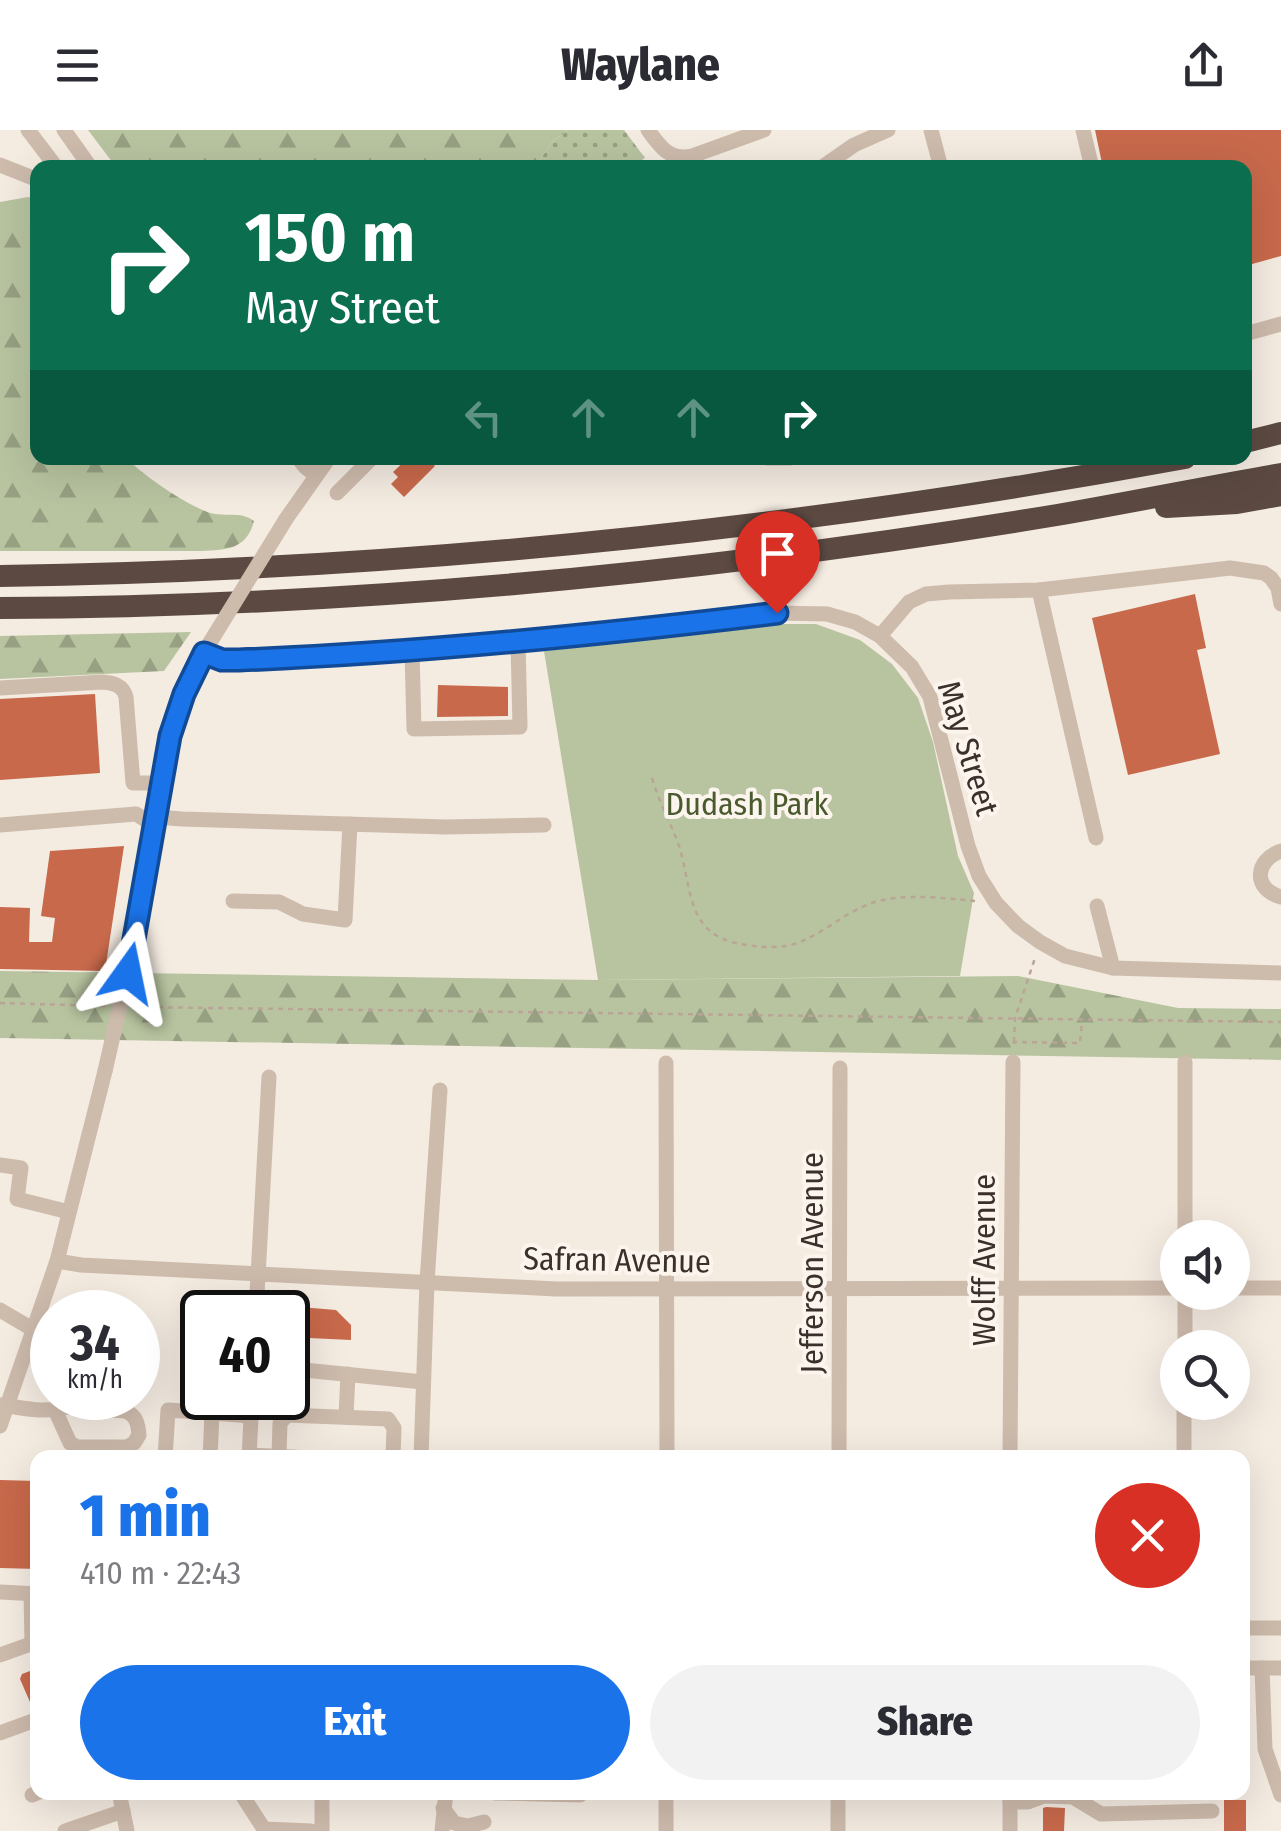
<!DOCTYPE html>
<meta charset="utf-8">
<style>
body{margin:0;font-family:"Fira Sans Condensed",sans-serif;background:#f2f2f3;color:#2b2b33;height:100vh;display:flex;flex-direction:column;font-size:38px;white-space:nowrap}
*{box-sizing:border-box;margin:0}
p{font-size:32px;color:#7c7c81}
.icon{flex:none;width:55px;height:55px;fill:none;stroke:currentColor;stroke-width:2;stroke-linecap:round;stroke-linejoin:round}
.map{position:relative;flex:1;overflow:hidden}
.panel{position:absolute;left:30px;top:1320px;width:1220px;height:350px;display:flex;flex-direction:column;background:#fff;border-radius:20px;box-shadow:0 10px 40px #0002}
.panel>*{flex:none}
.top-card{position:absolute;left:30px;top:30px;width:1222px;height:305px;border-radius:20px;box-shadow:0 10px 40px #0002;background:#0b6e4f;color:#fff;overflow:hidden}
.buttons{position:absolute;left:1160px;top:1090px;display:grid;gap:20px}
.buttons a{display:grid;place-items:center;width:90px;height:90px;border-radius:50%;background:#fff;box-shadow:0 10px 40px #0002;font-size:50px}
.speed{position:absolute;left:30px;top:1160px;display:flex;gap:20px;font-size:50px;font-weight:700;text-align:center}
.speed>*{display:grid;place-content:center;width:130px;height:130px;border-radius:50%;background:#fff;box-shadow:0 10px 40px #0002;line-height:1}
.speed small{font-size:25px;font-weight:400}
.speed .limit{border:5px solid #111;border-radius:15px;background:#fff;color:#111}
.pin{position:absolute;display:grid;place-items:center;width:85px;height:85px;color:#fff;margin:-102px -42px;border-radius:50% 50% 50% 0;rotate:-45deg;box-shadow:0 0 10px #0007}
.pin .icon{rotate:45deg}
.me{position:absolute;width:110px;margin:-55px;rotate:12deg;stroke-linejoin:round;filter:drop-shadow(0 0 8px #0008)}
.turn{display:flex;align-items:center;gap:35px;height:210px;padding:0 50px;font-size:45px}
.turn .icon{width:130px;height:130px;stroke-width:2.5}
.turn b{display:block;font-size:70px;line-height:85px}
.lanes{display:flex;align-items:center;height:95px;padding:0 50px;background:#0003;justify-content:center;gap:50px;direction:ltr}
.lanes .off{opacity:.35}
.round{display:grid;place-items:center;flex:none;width:105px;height:105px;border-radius:52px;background:#f2f2f3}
.summary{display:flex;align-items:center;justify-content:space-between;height:170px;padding:0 50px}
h1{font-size:60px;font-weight:800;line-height:75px;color:#1a73e8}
.action{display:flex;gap:20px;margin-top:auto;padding:20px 50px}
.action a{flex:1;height:115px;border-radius:60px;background:#1a73e8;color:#fff;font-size:40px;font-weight:800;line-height:115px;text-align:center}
.action a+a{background:#f2f2f3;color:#2b2b33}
header{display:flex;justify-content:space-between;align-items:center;height:130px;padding:0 50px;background:#fff;font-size:45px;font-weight:800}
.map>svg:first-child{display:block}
.grass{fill:url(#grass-dots)}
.forest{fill:url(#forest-firs)}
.park{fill:#b8c4a0}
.building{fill:#c8694b}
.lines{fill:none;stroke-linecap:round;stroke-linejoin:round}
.path{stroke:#b9a596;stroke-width:2.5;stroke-dasharray:5 5;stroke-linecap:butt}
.minor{stroke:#cdbbac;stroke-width:15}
.highway{stroke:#5c4a42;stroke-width:22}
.minor-bridge{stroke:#cdbbac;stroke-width:15}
.route-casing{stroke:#114b97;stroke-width:25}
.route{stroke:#1a73e8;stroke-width:18}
.labels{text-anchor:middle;stroke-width:8;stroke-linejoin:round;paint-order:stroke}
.street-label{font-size:32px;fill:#3b302b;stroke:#fbf5ee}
.park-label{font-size:32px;fill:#4a5a2e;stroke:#fbf5ee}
</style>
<header><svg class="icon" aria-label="menu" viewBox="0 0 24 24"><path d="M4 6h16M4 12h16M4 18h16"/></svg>Waylane<svg class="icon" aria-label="share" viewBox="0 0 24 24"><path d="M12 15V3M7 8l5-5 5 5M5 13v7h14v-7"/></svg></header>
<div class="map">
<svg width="1281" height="1701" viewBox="0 0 1281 1701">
<defs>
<pattern id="grass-dots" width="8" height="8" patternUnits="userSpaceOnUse" patternTransform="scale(2.5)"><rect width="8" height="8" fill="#b8c4a0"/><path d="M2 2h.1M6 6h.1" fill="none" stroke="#97a083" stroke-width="1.8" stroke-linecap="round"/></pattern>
<pattern id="forest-firs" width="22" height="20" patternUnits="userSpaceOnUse" patternTransform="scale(2.5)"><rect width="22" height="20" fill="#b8c4a0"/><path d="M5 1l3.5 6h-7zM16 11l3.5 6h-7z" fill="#97a083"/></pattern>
</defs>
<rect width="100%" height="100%" fill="#f4ebe1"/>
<!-- grass -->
<polygon class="grass" points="568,0 624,0 645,28 630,37 534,38 553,11"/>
<!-- forest -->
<g class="forest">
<polygon points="88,0 568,0 553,11 534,38 116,37"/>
<path d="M28 67 38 69V328H127C140 344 195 381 215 384 229 386 243 382 254 391 247 419 227 420 201 421H0V72Z"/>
<polygon points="191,502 164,541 0,549 0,506"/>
<polygon points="0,841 598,850 1018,846 1178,878 1281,879 1281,930 0,908"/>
</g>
<!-- park -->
<polygon class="park" points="778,494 816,494 860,510 892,534 918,568 933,612 958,726 974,763 960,846 598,850 544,521"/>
<!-- building -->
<g class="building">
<polygon points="1095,0 1281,0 1281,126 1245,136 1245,38 1103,38"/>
<polygon points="408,328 426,328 435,336 404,367 391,354 398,347 393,342"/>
<polygon points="1195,464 1206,518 1197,520 1220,624 1128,645 1092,488"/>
<polygon points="438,555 508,557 508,586 437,587"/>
<polygon points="95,564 100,643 0,650 0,569"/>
<polygon points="124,716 105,841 0,839 0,777 30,778 29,812 52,812 55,788 41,786 50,721"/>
<polygon points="288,1176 336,1180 351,1195 351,1210 288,1207"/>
<polygon points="0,1350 38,1351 38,1439 0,1438"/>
<polygon points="38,1538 38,1578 33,1579 20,1549 22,1544"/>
<rect x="1224" y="1670" width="22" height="31"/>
<polygon points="1046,1677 1065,1678 1064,1701 1043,1701 1043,1678"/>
</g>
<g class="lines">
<!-- path -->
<g class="path">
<path d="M652 648C659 673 672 694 680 719 692 761 687 804 740 814 758 817 776 819 794 814 823 805 845 781 875 772 908 763 942 768 975 771"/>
<polyline points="0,873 105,876"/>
<polyline points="138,877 1281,892"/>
<polyline points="1014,912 1015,888 1035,828"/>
<polyline points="1014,914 1014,912 1080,913 1082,891"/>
</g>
<!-- minor -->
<g class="minor">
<polyline points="28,0 57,38"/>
<polyline points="64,0 91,38"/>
<path d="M648 0C660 17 670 31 692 26L764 0"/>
<polyline points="931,0 941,38"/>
<polyline points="1083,0 1092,38"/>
<polyline points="0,35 38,50"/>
<polyline points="821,38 854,15 888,0"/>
<polyline points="1245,204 1281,194"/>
<polyline points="298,328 305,337 315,345"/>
<polyline points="767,328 790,328"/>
<polyline points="337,363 372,328"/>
<polyline points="286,389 329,328"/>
<polyline points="1039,460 1096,708"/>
<polyline points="880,506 909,472 926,464 949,462 1039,460 1230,438 1264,443 1271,448 1278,458 1281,474"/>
<polyline points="412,521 414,599 520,597 518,512"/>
<polyline points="204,523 231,531 394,522 571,507 777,483 827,484 855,492 880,506 912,537 930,567 968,716 979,746 996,773 1018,796 1040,812 1065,826 1113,838 1281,843"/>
<path d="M0 558 103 552C113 553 123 555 126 567L133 653H161"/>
<polyline points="156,687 182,689 446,697 544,695"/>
<polyline points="0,695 136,684 154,695"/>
<path d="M1281 721C1255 730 1252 759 1281 767"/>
<polyline points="233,771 279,772 303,784 345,790 350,694"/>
<polyline points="1097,776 1113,838"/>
<path d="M135 810C152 712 157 605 207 517"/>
<polyline points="1185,932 1185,1108"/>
<polyline points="666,933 667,1328"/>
<polyline points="0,1035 21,1038 17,1069 69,1082"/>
<polyline points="57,1131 81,1135 556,1159 1178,1158"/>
<polyline points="1232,1158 1281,1158"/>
<polyline points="0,1180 34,1200"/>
<polyline points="256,1182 269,947"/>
<polyline points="1185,1218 1185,1162"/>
<polyline points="288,1232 294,1239 423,1252"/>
<path d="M0 1275C21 1277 43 1284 64 1277L125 1281C136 1285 138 1293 139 1305L134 1313 127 1317H77L70 1313 55 1280"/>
<polyline points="346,1287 348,1244"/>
<polyline points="0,1296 57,1131 105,941"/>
<polyline points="249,1325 313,1328"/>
<polyline points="279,1326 280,1293 287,1285 388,1289 394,1298 393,1328"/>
<polyline points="165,1328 168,1280 212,1283"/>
<polyline points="210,1328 212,1283 251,1286"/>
<polyline points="249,1328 252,1268"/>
<polyline points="421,1328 427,1152 440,960"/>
<polyline points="839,1328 840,938"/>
<polyline points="1010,1328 1013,932"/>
<polyline points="1184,1328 1184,1272"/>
<polyline points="0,1462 38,1464"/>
<polyline points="1242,1498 1281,1498"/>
<polyline points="0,1525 28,1515 32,1511 31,1464"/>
<polyline points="1242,1538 1281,1538"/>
<polyline points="1262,1538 1265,1619 1281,1665"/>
<polyline points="0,1603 38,1589"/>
<polyline points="119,1662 127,1701"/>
<polyline points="240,1662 264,1699 311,1701"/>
<polyline points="322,1662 322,1701"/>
<polyline points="495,1663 580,1665"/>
<polyline points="32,1665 39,1662"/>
<polyline points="1010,1672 1028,1672 1044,1666 1073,1667 1101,1684 1212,1681"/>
<polyline points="443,1678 454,1693 468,1696 484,1692"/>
<polyline points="65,1701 123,1681"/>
<polyline points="442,1701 446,1662"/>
<polyline points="666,1701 666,1662"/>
<polyline points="838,1701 838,1662"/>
<polyline points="1010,1701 1010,1666"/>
</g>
<!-- highway -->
<g class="highway">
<polyline points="1245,312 1281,303"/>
<polyline points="1166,377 1237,373 1281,365"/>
<path d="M0 446C398 440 794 400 1185 328"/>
<path d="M0 478C351 477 711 442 1057 385 1132 372 1206 357 1281 344"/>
</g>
<!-- minor-bridge -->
<g class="minor-bridge">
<polyline points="209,514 286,389"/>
<polyline points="105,941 135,810"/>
</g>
</g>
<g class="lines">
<!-- route casing -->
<g class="route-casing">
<path id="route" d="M128 843 170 606 184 564 204 523 222 530H239C420 523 598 505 777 483"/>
</g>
<!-- route -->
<use href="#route" class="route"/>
</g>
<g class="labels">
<!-- street labels -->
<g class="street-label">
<text transform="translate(968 618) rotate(73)" y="11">May Street</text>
<text transform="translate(617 1130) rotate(1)" y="11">Safran Avenue</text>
<text transform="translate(984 1130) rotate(-90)" y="11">Wolff Avenue</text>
<text transform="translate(812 1133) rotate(-90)" y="11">Jefferson Avenue</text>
</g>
<!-- park labels -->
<g class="park-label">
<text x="747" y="685">Dudash Park</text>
</g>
</g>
</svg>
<div class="buttons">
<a><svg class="icon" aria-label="sound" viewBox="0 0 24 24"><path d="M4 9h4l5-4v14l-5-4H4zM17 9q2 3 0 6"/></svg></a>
<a><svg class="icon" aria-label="search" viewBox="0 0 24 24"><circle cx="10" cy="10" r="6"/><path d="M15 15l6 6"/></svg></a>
</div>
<div class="speed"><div>34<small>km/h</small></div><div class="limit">40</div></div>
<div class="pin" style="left:777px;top:483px;background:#d93025"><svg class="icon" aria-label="arrive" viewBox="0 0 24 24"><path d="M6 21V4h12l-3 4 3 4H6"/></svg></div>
<svg class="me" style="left:128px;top:843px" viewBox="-20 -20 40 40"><path d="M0-17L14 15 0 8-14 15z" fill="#1a73e8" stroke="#fff" stroke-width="4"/></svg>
<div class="top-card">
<div class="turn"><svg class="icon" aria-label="right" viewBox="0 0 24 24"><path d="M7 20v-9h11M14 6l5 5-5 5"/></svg><div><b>150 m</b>May Street</div></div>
<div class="lanes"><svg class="icon off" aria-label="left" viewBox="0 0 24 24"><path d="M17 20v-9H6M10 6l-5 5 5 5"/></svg><svg class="icon off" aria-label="ahead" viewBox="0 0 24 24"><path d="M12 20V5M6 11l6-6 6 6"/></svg><svg class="icon off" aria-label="ahead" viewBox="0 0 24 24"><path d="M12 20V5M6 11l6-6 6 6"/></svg><svg class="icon" aria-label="right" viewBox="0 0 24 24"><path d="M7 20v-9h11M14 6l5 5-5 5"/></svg></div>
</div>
<section class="panel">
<div class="summary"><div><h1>1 min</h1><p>410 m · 22:43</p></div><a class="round" style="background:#d93025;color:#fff"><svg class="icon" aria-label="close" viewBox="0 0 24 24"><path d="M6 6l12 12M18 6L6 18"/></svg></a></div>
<div class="action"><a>Exit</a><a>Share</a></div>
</section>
</div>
